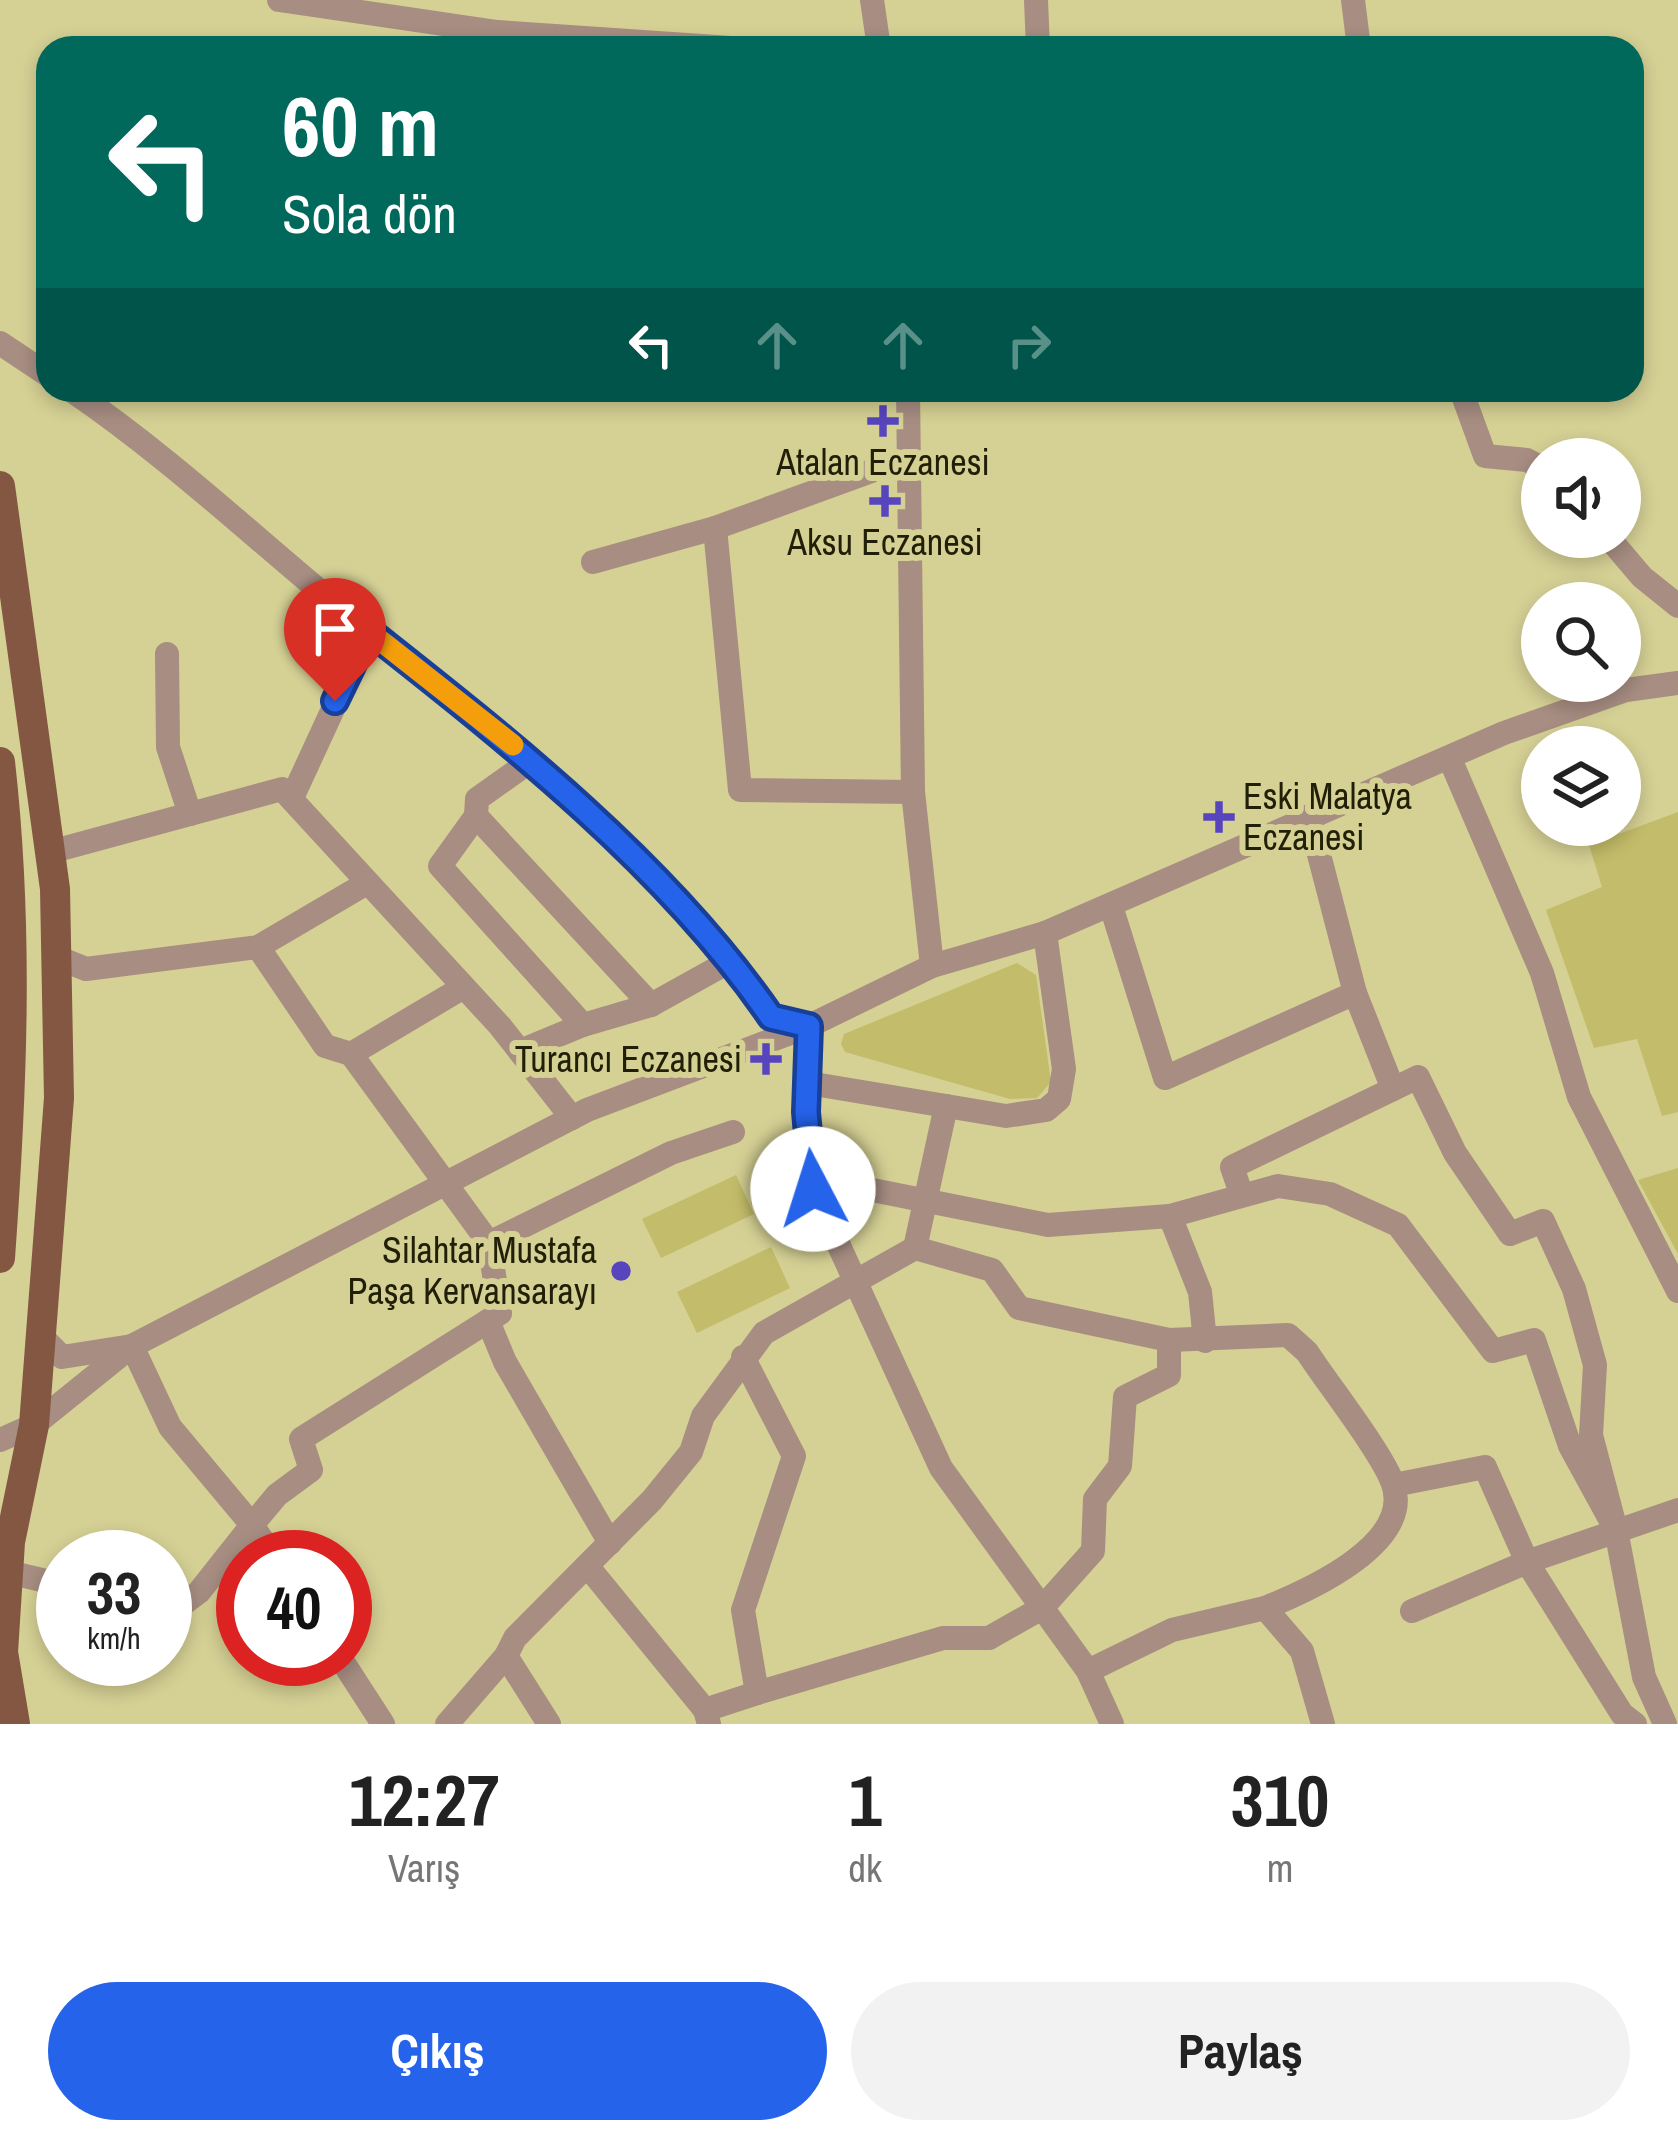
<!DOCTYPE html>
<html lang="tr">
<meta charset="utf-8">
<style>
body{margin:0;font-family:"Archivo Narrow",sans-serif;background:#f2f2f2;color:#222;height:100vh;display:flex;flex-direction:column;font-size:45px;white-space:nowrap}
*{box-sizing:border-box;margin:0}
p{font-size:39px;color:#767676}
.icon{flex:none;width:66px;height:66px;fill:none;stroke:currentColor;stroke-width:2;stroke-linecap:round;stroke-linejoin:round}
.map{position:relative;height:1724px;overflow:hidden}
.details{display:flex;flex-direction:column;background:#fff;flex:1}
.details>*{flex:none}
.banner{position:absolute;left:36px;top:36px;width:1608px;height:366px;border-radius:36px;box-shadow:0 6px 18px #0003;background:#00695c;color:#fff;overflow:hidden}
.controls{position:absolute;left:1521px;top:438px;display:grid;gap:24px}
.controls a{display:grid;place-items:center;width:120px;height:120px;border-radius:50%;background:#fff;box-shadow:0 6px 18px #0003;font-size:60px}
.speed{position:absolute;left:36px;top:1530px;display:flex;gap:24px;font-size:60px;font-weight:700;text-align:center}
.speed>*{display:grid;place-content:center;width:156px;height:156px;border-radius:50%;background:#fff;box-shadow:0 6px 18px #0003;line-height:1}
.speed small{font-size:30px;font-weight:400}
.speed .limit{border:18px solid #d22;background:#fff;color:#111}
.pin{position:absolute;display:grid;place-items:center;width:102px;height:102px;color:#fff;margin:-123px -51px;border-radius:50% 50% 50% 0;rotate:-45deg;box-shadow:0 0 12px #0007}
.pin .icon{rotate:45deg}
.me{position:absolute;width:132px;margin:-66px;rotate:355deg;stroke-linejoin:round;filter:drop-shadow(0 0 9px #0008)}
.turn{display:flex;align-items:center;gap:42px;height:252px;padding:0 48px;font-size:54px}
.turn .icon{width:156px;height:156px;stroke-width:2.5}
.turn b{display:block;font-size:84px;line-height:102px}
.lanes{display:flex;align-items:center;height:114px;padding:0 48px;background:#0003;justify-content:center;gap:60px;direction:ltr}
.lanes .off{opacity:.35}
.eta{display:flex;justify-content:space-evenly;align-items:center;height:204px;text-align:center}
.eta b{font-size:72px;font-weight:800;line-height:84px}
.primary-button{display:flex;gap:24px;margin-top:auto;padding:24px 48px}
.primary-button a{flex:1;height:138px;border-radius:72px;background:#2563eb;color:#fff;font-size:48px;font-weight:800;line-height:138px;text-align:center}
.primary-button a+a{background:#f2f2f2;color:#222}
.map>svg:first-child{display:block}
.green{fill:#c3bc6a}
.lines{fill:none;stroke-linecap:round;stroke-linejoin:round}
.minor{stroke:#a78d82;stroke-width:24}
.major{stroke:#845743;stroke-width:30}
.route-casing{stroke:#184099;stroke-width:30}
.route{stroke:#2563eb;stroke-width:21}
.slow{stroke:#f59e0b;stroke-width:21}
.poi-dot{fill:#5745bd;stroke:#d5d094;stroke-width:4.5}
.labels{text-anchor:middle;stroke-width:12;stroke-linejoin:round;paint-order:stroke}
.poi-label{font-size:36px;fill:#211f07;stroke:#d5d094}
</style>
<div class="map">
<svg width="1678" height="1724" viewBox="0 0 1678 1724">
<rect width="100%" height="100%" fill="#d5d094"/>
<!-- green -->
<g class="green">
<polygon points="1678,812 1678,1112 1662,1116 1637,1039 1594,1048 1546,910 1602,887 1589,845"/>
<polygon points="1017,963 1036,975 1051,1082 1037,1098 1010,1099 845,1052 841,1044 844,1034"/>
<polygon points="1678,1168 1678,1254 1638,1180"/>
<polygon points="736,1175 754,1214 661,1258 642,1219"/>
<polygon points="771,1247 790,1288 697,1333 677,1292"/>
</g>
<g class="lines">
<!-- minor -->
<g class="minor">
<polyline points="279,0 497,32 731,48"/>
<polyline points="872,0 879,48"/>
<polyline points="1036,0 1038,48"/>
<polyline points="1353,0 1359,48"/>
<polyline points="0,343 48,375"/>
<path d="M71 390C165 454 246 530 334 603 488 730 657 851 771 1017L809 1026 806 1112 813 1189 941 1468 1088 1671 1112 1724"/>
<polyline points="908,390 913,792 932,966"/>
<polyline points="1461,390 1485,456 1527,460 1542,468"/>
<polyline points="910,457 715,528 740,790 913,792"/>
<polyline points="1608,537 1642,577 1678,606"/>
<polyline points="593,562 715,528"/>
<polyline points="167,654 168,747 190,814"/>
<polyline points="1450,759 1542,973 1579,1097 1678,1291"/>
<polyline points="292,798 369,631"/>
<polyline points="476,816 477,799 532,760"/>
<polyline points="50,852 282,789 500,1026 572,1118"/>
<polyline points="1111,906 1165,1078 1355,993 1309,816"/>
<polyline points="258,947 325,1046 351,1054"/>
<polyline points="56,957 86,969 258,947 367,883"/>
<polyline points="462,988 351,1054 489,1243 500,1313 488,1321"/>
<polyline points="1355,993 1393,1089"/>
<polyline points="583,1025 651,1005"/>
<polyline points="520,1051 583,1025 440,866 476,816 651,1005 732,960"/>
<polyline points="808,1083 1006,1116 1046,1110 1059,1099 1064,1069 1045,933"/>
<polyline points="812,1178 1048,1225 1170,1216"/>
<polyline points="489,1243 671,1153 733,1132"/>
<path d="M915 1248 992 1270 1019 1308 1169 1340 1288 1335 1307 1352C1327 1383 1383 1454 1393 1484 1414 1544 1307 1591 1265 1608"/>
<polyline points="41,1336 62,1357 132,1346 170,1427 252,1525 277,1495 311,1470 301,1439 488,1321 505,1362 610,1543"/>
<polyline points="1205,1341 1200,1292 1170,1216 1278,1186 1330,1194 1398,1225 1493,1351 1534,1340 1570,1446 1616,1530 1591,1435 1595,1365 1574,1289 1543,1221 1510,1234 1455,1153 1418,1077 1232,1167 1242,1196"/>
<polyline points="743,1357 794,1456 743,1610 757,1693 943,1638 989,1638 1042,1608 1093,1551 1095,1499 1120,1466 1125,1397 1169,1375 1169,1340"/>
<polyline points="0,1440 34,1425 132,1346 587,1110 809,1026 932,966 1045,933 1504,733 1626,690 1678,683"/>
<polyline points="1394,1485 1485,1467 1527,1562 1412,1611"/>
<polyline points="1616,1530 1644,1677 1665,1724"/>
<polyline points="589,1568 705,1710"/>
<polyline points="8,1572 63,1585"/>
<polyline points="165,1608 175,1610 199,1592 252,1525 274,1557"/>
<polyline points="341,1659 383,1724"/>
<polyline points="1088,1671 1172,1630 1265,1608 1302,1651 1323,1724"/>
<polyline points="447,1724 506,1656"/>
<polyline points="549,1724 506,1656 515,1638 652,1500 691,1452 703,1416 764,1333 915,1248 946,1106"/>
<polyline points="709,1724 705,1710 757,1693"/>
<polyline points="1635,1724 1622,1714 1527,1562 1678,1510"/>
</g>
<!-- major -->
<g class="major">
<polyline points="0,486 55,889 59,1098 34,1425 10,1542 3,1652 15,1724"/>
<path d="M0 762C19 930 12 1090 0 1258"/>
</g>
</g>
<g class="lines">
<!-- route casing -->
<g class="route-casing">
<path id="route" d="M335 701 369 631C510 742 669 868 771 1017L809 1026 806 1112 813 1189"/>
</g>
<!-- route -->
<use href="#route" class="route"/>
<!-- slow -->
<polyline class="slow" points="381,641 513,745"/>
</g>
<!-- markers -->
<g class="poi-dot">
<path d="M877 403h12v12h12v12h-12v12h-12v-12h-12v-12h12z"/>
<path d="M879 483h12v12h12v12h-12v12h-12v-12h-12v-12h12z"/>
<path d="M1213 799h12v12h12v12h-12v12h-12v-12h-12v-12h12z"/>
<path d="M760 1041h12v12h12v12h-12v12h-12v-12h-12v-12h12z"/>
<circle cx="621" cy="1271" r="12"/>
</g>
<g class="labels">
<!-- poi labels -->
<g class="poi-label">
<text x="883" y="475">Atalan Eczanesi</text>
<text x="885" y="555">Aksu Eczanesi</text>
<text x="1243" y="809" text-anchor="start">Eski Malatya<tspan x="1243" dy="41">Eczanesi</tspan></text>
<text x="742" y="1072" text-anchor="end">Turancı Eczanesi</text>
<text x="597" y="1263" text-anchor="end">Silahtar Mustafa<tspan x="597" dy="41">Paşa Kervansarayı</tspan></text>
</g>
</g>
</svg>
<div class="controls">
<a><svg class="icon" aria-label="sound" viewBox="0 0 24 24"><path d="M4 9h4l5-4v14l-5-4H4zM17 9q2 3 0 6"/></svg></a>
<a><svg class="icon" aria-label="search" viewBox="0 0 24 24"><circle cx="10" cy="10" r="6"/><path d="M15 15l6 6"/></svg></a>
<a><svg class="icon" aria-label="layers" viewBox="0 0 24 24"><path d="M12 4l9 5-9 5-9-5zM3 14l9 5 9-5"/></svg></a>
</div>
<div class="speed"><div>33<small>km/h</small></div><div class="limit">40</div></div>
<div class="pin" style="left:335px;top:701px;background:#d93025"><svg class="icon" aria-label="arrive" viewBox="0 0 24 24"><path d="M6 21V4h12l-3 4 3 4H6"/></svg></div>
<svg class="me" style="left:813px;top:1189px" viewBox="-20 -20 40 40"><circle r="19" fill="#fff"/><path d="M0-13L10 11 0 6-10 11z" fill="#2563eb"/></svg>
<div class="banner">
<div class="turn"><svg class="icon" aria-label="left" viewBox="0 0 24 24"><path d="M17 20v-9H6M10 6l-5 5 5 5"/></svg><div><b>60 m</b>Sola dön</div></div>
<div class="lanes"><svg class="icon" aria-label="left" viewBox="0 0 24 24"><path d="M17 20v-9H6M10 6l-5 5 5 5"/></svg><svg class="icon off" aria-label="ahead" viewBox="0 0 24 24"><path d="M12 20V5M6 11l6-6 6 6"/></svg><svg class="icon off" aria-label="ahead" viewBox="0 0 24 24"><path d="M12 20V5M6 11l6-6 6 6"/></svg><svg class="icon off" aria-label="right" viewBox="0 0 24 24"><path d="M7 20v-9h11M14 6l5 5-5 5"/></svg></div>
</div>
</div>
<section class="details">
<div class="eta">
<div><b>12:27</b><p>Varış</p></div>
<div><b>1</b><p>dk</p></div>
<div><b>310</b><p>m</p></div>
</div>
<div class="primary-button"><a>Çıkış</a><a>Paylaş</a></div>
</section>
